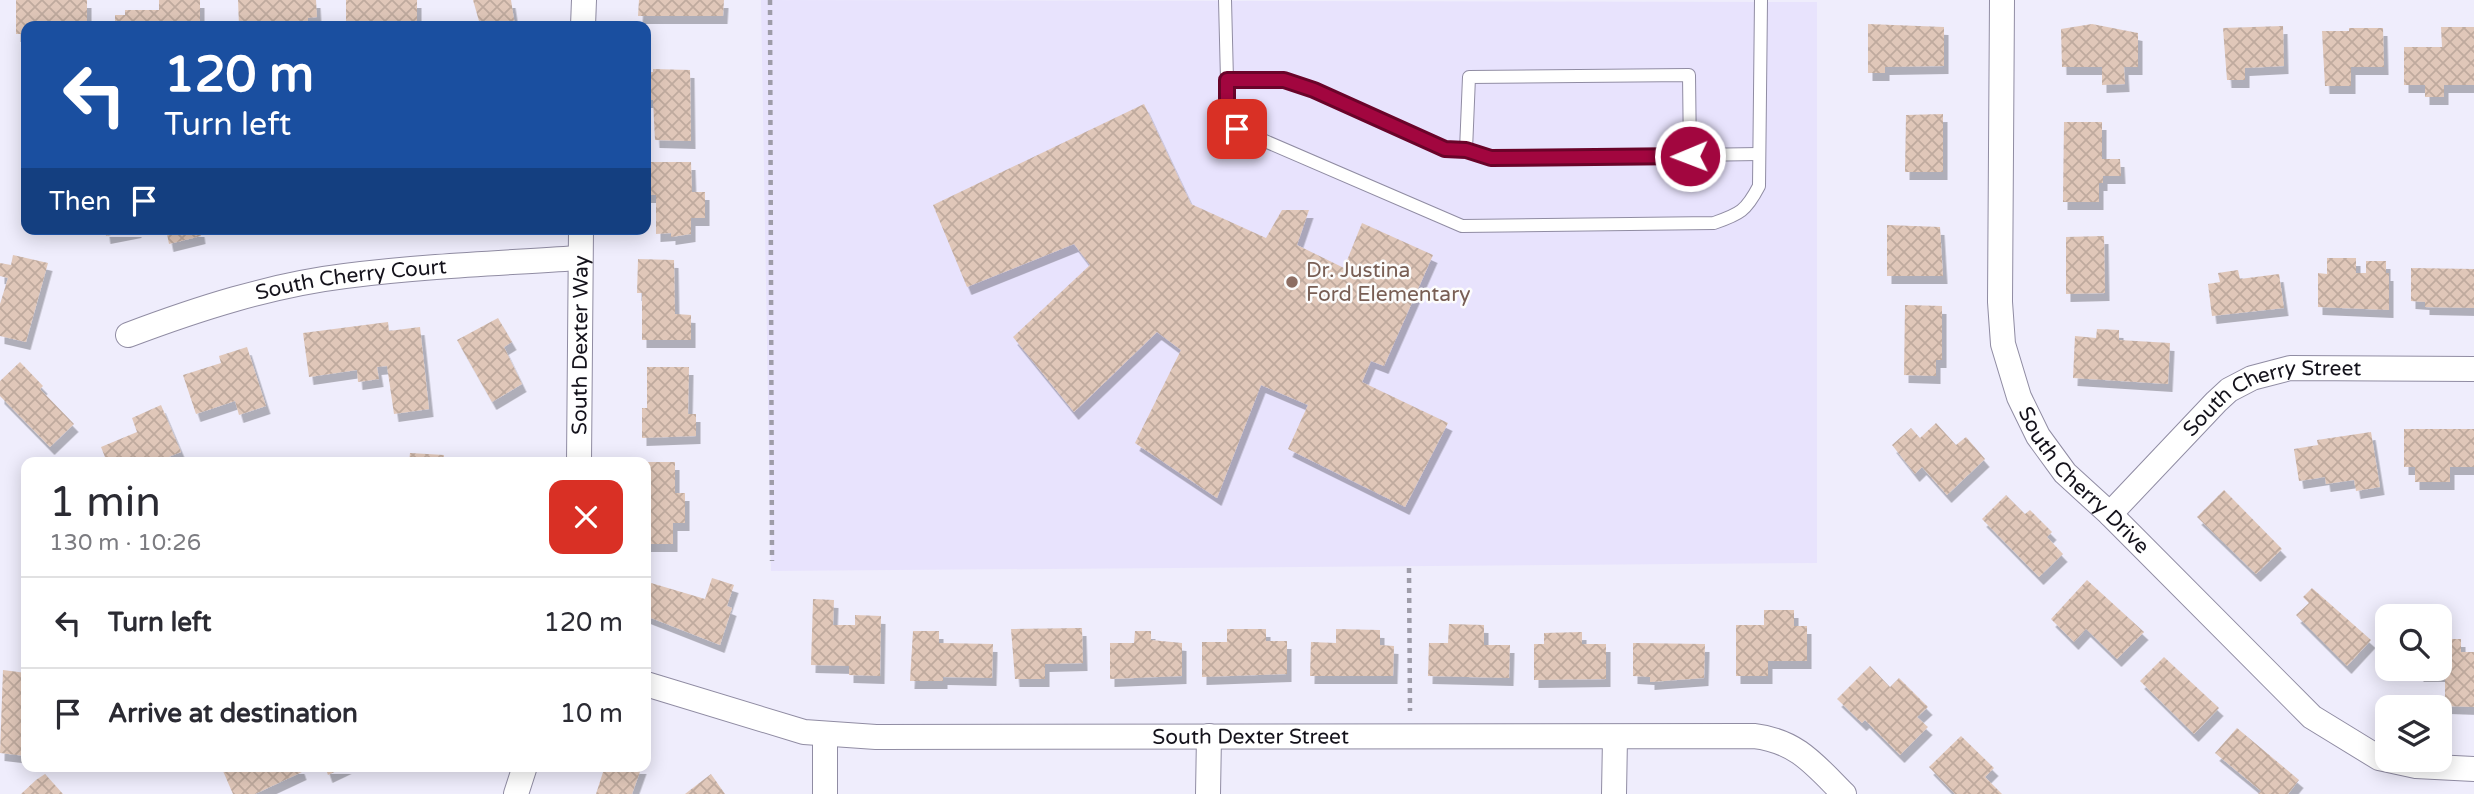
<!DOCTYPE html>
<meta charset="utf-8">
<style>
body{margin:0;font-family:"Varela Round",sans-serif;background:#f2f2f3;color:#2b2b33;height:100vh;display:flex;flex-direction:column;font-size:26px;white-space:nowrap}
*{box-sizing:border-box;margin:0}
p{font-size:23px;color:#7c7c81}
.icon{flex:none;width:38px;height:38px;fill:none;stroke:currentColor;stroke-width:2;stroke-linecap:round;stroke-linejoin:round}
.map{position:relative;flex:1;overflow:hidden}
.sheet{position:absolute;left:21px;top:457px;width:630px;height:315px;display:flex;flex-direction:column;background:#fff;border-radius:14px;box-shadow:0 4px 18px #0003}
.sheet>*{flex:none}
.banner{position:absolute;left:21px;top:21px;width:630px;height:214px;border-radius:14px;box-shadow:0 4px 18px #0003;background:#1a4fa0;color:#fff;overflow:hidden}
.buttons{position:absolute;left:2375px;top:604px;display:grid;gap:14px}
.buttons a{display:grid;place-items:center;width:77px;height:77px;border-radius:14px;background:#fff;box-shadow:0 4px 18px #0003;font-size:35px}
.pin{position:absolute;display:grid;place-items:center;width:60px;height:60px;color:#fff;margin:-30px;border-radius:14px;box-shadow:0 4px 10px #0006}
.me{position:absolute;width:77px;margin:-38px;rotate:269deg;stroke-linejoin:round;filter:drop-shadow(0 0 5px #0008)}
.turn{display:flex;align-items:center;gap:24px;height:147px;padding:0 28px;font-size:32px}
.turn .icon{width:91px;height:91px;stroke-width:2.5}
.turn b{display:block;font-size:49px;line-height:60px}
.then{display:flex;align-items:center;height:66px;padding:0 28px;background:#0003;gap:14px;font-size:26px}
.round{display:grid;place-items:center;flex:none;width:74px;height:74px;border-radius:14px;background:#f2f2f3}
.head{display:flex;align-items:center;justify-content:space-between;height:119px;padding:0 28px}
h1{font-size:42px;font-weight:600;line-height:52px}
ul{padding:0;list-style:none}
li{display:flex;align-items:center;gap:21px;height:91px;padding:0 28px;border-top:2px solid #e1e1e2}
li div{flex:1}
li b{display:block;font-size:26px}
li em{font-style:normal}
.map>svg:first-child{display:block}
.built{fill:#e8e3fd}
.building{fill:url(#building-cross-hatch);filter:url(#shadow)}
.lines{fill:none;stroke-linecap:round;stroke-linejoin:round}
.lane-casing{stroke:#908ca3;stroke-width:14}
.street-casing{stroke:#908ca3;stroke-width:26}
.path{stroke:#9e9ca8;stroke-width:4.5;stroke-dasharray:5 5;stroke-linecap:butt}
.lane{stroke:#fff;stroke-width:12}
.street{stroke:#fff;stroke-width:24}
.route-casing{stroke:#690429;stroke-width:18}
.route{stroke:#a2063f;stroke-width:12}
.education-dot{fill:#8d6e63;stroke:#fcfcfc;stroke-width:2.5}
.labels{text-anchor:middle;stroke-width:5;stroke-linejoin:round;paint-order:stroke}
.education-label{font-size:21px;fill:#785e54;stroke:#fcfcfc;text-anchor:start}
.street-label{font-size:21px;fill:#14121b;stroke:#fcfcfc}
</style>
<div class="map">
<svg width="2474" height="794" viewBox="0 0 2474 794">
<defs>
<pattern id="building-cross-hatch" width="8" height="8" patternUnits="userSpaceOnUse" patternTransform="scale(1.75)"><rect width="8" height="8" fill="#e0c7b9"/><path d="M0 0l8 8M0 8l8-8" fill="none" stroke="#bfaa9e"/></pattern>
<filter id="shadow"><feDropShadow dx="4.5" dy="8" stdDeviation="0" flood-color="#0004"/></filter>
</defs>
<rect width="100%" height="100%" fill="#efedfc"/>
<!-- built -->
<polygon class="built" points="761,0 1817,2 1817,563 771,571"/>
<!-- building -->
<g class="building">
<polygon points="16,0 87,0 87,26 26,26 26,34 16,34"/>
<polygon points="159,0 200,0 200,26 115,26 115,15 125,15 125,10 159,10"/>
<polygon points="238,0 316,0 317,17 308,18 308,26 239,26"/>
<rect x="346" y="0" width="71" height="26"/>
<polygon points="473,0 511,0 515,26 476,26 475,22 479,21"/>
<polygon points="639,0 724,0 723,16 638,16"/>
<polygon points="1868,24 1944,27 1944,66 1885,67 1885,73 1868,73"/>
<polygon points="2092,24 2138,33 2138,67 2124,67 2125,84 2102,85 2102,67 2062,67 2061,29"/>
<polygon points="2283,26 2284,66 2245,68 2245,80 2227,80 2223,28"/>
<polygon points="2441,27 2474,27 2474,85 2444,85 2444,97 2425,97 2425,85 2404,85 2404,47 2442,47"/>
<polygon points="2349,28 2383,28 2384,67 2351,67 2351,86 2325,86 2322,31 2349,31"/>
<polygon points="653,69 690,70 691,141 655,140 653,100 646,100 646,72 653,72"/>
<polygon points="1144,104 1191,204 1266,238 1282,210 1309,210 1297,245 1344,268 1362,223 1433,255 1384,366 1371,361 1362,382 1448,423 1405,507 1288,449 1308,405 1261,385 1217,498 1135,443 1181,350 1157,332 1074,412 1013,337 1090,265 1074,244 967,287 933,205"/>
<polygon points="1943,114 1943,172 1905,172 1906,115"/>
<polygon points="2064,122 2102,122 2102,159 2120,159 2121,176 2103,176 2103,183 2099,183 2099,202 2063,202"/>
<polygon points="646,162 691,162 692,192 705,192 705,218 691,218 691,234 671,237 671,233 656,234 656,195 646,195"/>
<polygon points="1887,225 1940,227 1943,276 1887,276"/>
<polygon points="105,229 137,229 137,230 106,236"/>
<polygon points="166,229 200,229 201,236 169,244"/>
<polygon points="2104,236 2105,293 2066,294 2066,237"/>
<polygon points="13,255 48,263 26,342 0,336 0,304 8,278 0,276 0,263 11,265"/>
<polygon points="2327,258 2356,258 2356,273 2366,273 2366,261 2386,261 2386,273 2389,273 2389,310 2318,307 2318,273 2327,274"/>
<polygon points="638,259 674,260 675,314 691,315 691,340 642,340 642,293 637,293"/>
<polygon points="2411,268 2474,269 2474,308 2425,307 2425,302 2411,301"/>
<polygon points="2238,270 2240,279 2279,274 2284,308 2212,316 2208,284 2220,282 2218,273"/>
<polygon points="1905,305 1942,306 1942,360 1936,360 1936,376 1904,375"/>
<polygon points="498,318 512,342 504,347 522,384 492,402 457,340"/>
<polygon points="388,322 389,331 420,327 429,409 394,414 387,366 377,367 379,379 358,382 357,370 309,377 303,333"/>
<polygon points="2097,329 2119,330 2119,340 2170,343 2168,384 2073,378 2075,336 2096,338"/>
<polygon points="247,347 266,406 239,415 235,401 196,414 183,375 221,363 219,356"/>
<polygon points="20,362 43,386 40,389 74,424 50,447 0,396 0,381"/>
<polygon points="647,367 689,367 688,414 696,414 696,436 642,438 642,408 647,408"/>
<polygon points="161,405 181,452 156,462 107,462 101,447 137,432 132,418"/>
<polygon points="1936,423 1956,445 1966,437 1985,459 1947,495 1922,467 1915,474 1892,445 1911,428 1920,438"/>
<polygon points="2404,429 2474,429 2474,467 2450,467 2450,482 2415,482 2415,467 2404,467"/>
<polygon points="2371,432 2380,487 2356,491 2354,480 2326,484 2325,477 2299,481 2294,449 2318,445 2317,440"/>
<polygon points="410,453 444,455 443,462 409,462"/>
<polygon points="646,462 675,462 675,493 685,493 685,523 673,523 673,544 646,544"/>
<polygon points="2224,490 2282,549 2256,574 2197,517"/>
<polygon points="2006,495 2025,514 2030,510 2052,532 2047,537 2063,554 2039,577 1982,519"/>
<polygon points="712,578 734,585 727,606 732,608 720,645 646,616 646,597 651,583 705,599"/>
<polygon points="2087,580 2144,632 2117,659 2086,629 2074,642 2051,619"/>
<polygon points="2312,588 2371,640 2347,666 2296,615 2309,603 2303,597"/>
<polygon points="813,599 834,600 833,625 855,625 855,615 881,616 880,676 849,675 849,666 811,665"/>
<polygon points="1764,610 1794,610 1794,626 1807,626 1807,661 1768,661 1768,676 1736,676 1736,625 1764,625"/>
<polygon points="1449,624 1484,625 1484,645 1510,645 1509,678 1428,676 1429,643 1448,643"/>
<polygon points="1082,628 1083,663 1045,664 1045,679 1015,679 1011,629"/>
<polygon points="1227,629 1266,629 1266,641 1287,641 1287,674 1202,677 1202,642 1227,642"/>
<polygon points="1336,629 1380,630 1380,645 1394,646 1393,676 1310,676 1311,642 1336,643"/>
<polygon points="913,631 939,631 939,643 993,644 992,678 943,677 943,681 910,681"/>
<polygon points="1135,631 1151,631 1151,640 1182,643 1182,676 1110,679 1110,643 1134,643"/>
<polygon points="1582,632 1582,644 1606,644 1606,679 1534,680 1534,644 1544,644 1544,633"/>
<polygon points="2440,639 2461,639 2461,652 2474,652 2474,707 2445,706 2445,674 2419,674 2419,668 2440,668"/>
<polygon points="1633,643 1705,644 1704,678 1650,682 1650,677 1633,676"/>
<polygon points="2164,657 2219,708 2194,734 2140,681"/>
<polygon points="1870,666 1890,687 1899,678 1928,707 1917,717 1928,727 1900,755 1865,720 1862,723 1837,699"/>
<polygon points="3,670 26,673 26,756 0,753"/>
<polygon points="2237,728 2299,780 2288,794 2258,794 2261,791 2215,753"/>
<polygon points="1961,736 1994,768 1985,777 2002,794 1955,794 1929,767"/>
<polygon points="231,766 300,766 302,772 255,794 233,794 223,771"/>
<polygon points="325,766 347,766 328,775"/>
<polygon points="605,766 642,766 632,794 596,794"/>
<polygon points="45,774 63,794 21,794 36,780"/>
<polygon points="711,774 725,794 685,794"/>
</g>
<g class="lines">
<!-- lane casing -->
<g class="lane-casing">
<g id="lane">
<polyline points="1225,0 1227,80 1284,81 1314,90 1445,149 1466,150 1491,158 1759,154"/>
<path d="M1227 80V109L1237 129 1462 226 1714 223C1740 214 1746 211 1759 186L1761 0"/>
<polyline points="1466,150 1469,77 1689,75 1690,156"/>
</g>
</g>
<!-- street casing -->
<g class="street-casing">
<g id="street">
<path id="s1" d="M2002 0 2000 302 2003 344 2019 397 2038 436 2065 473 2110 514 2312 717 2379 758 2416 766 2474 769"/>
<polyline points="583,26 584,0"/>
<path id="s2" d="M128 335C197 309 271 285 345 276 423 266 502 263 580 258"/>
<path id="s3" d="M579 462 581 229"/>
<path id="s4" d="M2110 514 2216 402 2229 390 2252 378 2290 368 2474 369"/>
<path id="s5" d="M646 684 804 732 876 737 1754 736C1797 741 1815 765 1844 794"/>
<polyline points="825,734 825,794"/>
<polyline points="516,794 525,766"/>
<polyline points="1208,794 1209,736"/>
<polyline points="1614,794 1615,738"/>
</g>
</g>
<!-- path -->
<g class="path">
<polyline points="770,0 772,561"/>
<polyline points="1409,568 1410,711"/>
</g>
<!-- lane -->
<use href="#lane" class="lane"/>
<!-- street -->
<use href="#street" class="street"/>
</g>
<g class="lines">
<!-- route casing -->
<g class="route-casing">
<polyline id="route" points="1237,129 1227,109 1227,80 1284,80 1314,90 1445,149 1466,150 1491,158 1690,156"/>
</g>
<!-- route -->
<use href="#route" class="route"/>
</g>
<!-- markers -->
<circle class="education-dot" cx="1292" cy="282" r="7"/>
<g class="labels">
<!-- education labels -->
<g class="education-label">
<text x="1306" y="277">Dr. Justina<tspan x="1306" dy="24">Ford Elementary</tspan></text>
</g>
<!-- street labels -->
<g class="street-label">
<text dy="7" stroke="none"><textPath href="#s2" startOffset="231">South Cherry Court</textPath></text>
<text dy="7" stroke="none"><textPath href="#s3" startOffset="117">South Dexter Way</textPath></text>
<text dy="7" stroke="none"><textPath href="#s4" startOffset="210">South Cherry Street</textPath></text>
<text dy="7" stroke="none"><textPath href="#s1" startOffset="506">South Cherry Drive</textPath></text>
<text dy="7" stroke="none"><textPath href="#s5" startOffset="612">South Dexter Street</textPath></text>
</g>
</g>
</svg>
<div class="buttons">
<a><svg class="icon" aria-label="search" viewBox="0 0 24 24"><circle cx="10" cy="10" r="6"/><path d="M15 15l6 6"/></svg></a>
<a><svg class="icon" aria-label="layers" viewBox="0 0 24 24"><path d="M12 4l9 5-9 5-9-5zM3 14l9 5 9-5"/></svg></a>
</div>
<div class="pin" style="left:1237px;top:129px;background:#d93025"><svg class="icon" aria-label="arrive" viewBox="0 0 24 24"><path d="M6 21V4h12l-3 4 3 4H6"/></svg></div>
<svg class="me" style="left:1690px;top:156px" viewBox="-20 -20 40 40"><circle r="17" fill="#a2063f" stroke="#fff" stroke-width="3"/><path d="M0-11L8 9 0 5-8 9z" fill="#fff"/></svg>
<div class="banner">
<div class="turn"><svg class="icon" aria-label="left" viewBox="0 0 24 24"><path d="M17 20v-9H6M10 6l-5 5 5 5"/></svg><div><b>120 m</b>Turn left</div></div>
<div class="then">Then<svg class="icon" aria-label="arrive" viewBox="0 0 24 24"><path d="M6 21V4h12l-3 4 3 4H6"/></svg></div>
</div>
<section class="sheet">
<div class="head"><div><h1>1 min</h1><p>130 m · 10:26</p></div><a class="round" style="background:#d93025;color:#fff"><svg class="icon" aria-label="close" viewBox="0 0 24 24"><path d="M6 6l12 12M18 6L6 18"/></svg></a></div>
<ul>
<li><svg class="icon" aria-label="left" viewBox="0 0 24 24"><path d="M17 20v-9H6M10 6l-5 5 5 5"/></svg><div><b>Turn left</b></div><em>120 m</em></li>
<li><svg class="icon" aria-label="arrive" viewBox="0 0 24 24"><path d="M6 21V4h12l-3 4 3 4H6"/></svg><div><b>Arrive at destination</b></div><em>10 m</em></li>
</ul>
</section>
</div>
